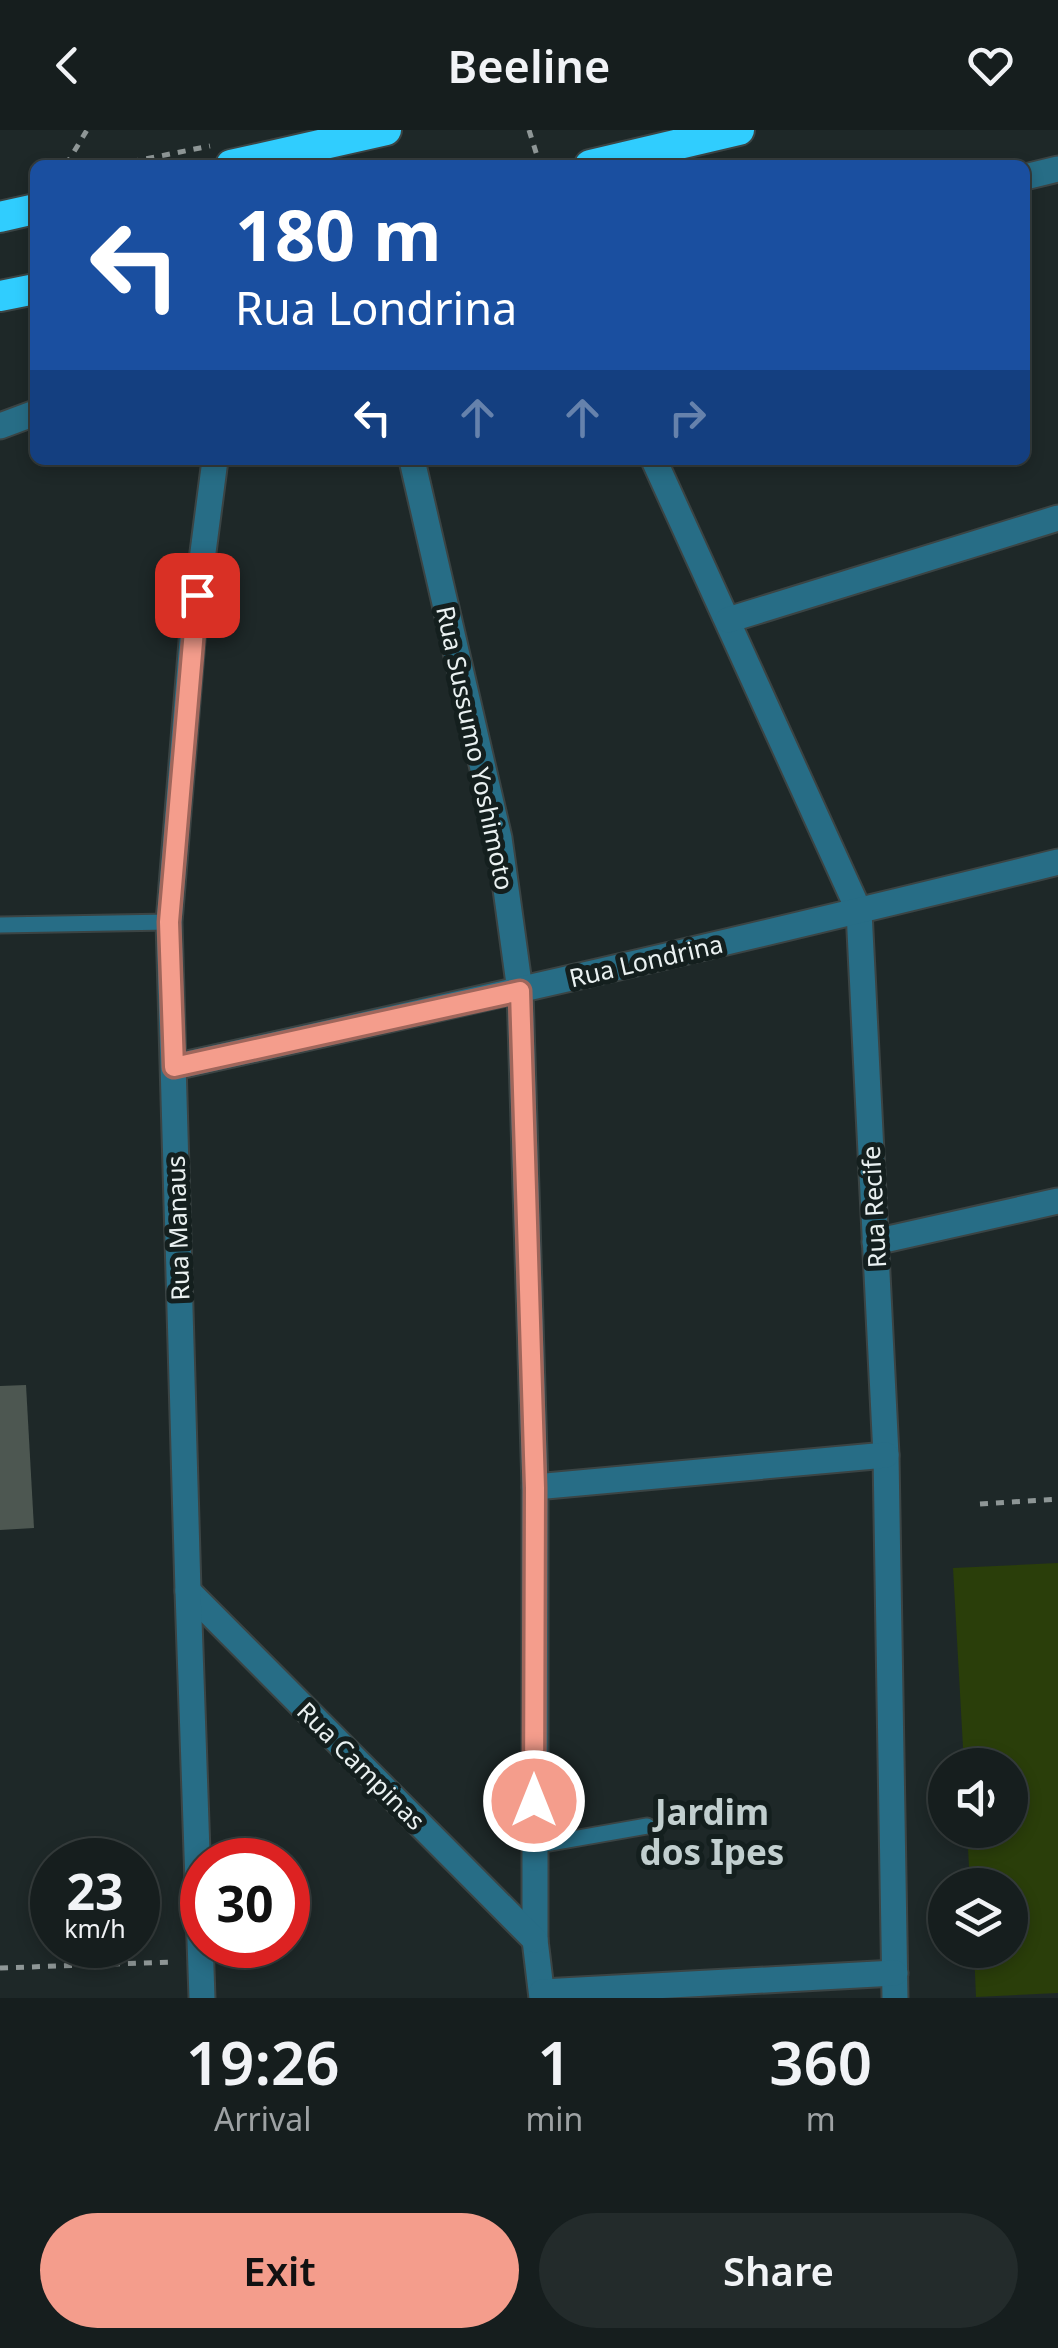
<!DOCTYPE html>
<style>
body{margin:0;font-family:"Noto Sans",sans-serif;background:#232b2b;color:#f1f3f6;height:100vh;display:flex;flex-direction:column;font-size:38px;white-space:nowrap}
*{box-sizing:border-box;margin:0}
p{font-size:32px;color:#9ea2a4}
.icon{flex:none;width:55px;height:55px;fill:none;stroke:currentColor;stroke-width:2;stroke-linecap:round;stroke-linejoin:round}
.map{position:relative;height:1868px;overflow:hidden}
.details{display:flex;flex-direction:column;background:#161e1e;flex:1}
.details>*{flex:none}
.hud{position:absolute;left:30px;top:30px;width:1000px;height:305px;border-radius:15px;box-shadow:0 5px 15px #0003,0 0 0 2px #353c3c;background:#1a4fa0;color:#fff;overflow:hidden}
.controls{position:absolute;left:928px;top:1618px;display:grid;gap:20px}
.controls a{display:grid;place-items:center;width:100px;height:100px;border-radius:50%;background:#161e1e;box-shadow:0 5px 15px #0003,0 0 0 2px #353c3c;font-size:50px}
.speed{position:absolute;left:30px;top:1708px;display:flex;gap:20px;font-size:50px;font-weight:700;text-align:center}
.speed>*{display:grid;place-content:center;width:130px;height:130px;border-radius:50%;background:#161e1e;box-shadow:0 5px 15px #0003,0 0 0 2px #353c3c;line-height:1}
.speed small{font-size:25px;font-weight:400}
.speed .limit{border:15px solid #d22;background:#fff;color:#111}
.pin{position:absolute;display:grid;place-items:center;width:85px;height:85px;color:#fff;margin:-42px;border-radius:20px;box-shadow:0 5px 15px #0006}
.me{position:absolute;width:110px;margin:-55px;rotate:0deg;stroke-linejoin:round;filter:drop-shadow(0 0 8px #0008)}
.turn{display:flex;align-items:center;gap:35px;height:210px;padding:0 40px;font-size:45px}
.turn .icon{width:130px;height:130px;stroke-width:2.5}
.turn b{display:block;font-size:70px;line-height:85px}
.lanes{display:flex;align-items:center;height:95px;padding:0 40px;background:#0003;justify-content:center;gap:50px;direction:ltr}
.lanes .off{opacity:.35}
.eta{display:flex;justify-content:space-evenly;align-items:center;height:170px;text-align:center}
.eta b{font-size:60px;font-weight:600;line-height:70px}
.primary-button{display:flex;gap:20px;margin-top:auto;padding:20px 40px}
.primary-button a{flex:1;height:115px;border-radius:60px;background:#f49d8c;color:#111;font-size:40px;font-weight:600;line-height:115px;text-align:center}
.primary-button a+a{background:#232b2b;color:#f1f3f6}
header{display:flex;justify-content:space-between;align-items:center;height:130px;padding:0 40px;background:#161e1e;font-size:45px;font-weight:600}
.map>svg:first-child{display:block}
.green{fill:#2a3e0a}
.building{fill:#4d5751}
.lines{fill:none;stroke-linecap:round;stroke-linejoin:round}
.service-casing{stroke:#3b4444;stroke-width:19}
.minor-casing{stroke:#3b4444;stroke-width:29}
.motorway-casing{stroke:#3b4444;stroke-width:34}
.path{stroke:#8e9696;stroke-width:5;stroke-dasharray:8 8;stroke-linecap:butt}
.service{stroke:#276d86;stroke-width:15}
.minor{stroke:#276d86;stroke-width:25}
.motorway{stroke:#30cdfe;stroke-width:30}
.route-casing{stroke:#9f665b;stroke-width:25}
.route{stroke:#f49d8c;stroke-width:18}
.labels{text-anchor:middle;stroke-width:10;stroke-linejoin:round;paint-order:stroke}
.street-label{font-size:25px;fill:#eaf1f1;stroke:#141f1e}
.district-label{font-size:35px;font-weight:bold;fill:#c2cfcf;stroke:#141f1e}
</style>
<header><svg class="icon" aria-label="back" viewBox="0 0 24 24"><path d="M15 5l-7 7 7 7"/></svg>Beeline<svg class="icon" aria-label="heart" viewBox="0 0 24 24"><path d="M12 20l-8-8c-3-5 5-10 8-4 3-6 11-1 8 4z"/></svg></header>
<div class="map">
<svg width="1058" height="1868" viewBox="0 0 1058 1868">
<rect width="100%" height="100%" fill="#1e2828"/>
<!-- green -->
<polygon class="green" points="1058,1433 1058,1863 976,1867 974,1820 1010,1820 1010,1755 970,1755 967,1700 1010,1700 1010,1635 964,1635 953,1438"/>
<!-- building -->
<polygon class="building" points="26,1255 34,1398 0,1400 0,1256"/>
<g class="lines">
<!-- service casing -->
<g class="service-casing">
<g id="service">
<polyline points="0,795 169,792"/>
<polyline points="533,1716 647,1696"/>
</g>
</g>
<!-- minor casing -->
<g class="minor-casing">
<g id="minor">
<polyline points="1025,47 1058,39"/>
<polyline points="0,296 35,283"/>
<polyline points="412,330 499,708 520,861 535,1357 535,1810 542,1868"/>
<polyline points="654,330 859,781 886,1325 895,1868"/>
<polyline points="728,490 1058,388"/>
<path d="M174 937C470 872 764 805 1058 732"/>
<polyline points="875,1112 1058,1071"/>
<polyline points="535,1357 886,1325"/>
<polyline points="188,1461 535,1810"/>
<polyline points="542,1862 895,1843"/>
<polyline points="202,1868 188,1461 169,792 193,499 215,330"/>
</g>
</g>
<!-- motorway casing -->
<g class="motorway-casing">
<g id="motorway">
<polyline points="231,35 386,0"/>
<polyline points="590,35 739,0"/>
<polyline points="0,87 35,79"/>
<polyline points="0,166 35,159"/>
</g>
</g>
<!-- path -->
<g class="path">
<polyline points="529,0 540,35"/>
<polyline points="66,35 87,0"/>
<polyline points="115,35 210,16"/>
<polyline points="808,35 810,35"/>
<polyline points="980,1374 1058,1369"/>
<polyline points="0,1838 172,1832"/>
</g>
<!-- service -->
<use href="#service" class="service"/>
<!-- minor -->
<use href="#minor" class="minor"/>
<!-- motorway -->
<use href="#motorway" class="motorway"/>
</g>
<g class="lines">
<!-- route casing -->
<g class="route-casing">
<polyline id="route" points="197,465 169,792 174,937 520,861 535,1358 534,1671"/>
</g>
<!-- route -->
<use href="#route" class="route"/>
</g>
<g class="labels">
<!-- street labels -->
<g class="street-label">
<text transform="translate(475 618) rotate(78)" y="9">Rua Sussumo Yoshimoto</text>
<text transform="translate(646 831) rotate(-13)" y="9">Rua Londrina</text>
<text transform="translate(874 1077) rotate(-93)" y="9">Rua Recife</text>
<text transform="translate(178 1098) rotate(-92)" y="9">Rua Manaus</text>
<text transform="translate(361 1636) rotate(45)" y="9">Rua Campinas</text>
</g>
<!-- district labels -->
<g class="district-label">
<text x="712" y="1695">Jardim<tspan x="712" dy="40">dos Ipes</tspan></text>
</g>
</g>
</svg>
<div class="controls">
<a><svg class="icon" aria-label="sound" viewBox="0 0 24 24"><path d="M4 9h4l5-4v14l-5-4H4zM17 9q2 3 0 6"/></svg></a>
<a><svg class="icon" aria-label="layers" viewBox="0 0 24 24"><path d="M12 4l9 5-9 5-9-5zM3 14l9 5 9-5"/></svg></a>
</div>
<div class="speed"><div>23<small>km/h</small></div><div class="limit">30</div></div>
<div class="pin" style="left:197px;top:465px;background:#d93025"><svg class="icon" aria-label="arrive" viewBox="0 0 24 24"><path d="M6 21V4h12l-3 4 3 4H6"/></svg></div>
<svg class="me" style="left:534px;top:1671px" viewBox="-20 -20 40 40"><circle r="17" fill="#f49d8c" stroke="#fff" stroke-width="3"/><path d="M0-11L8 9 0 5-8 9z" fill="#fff"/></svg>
<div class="hud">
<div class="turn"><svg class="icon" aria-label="left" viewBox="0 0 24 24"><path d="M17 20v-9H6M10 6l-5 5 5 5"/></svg><div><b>180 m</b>Rua Londrina</div></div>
<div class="lanes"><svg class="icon" aria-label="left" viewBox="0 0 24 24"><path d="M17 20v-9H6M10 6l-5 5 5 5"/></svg><svg class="icon off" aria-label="ahead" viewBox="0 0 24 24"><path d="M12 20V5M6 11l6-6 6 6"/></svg><svg class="icon off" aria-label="ahead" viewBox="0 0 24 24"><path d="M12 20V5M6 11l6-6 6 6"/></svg><svg class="icon off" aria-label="right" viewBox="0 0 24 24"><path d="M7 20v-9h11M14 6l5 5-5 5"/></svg></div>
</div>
</div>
<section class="details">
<div class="eta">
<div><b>19:26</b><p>Arrival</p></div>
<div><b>1</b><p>min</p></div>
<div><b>360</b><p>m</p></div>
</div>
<div class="primary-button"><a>Exit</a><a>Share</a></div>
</section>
